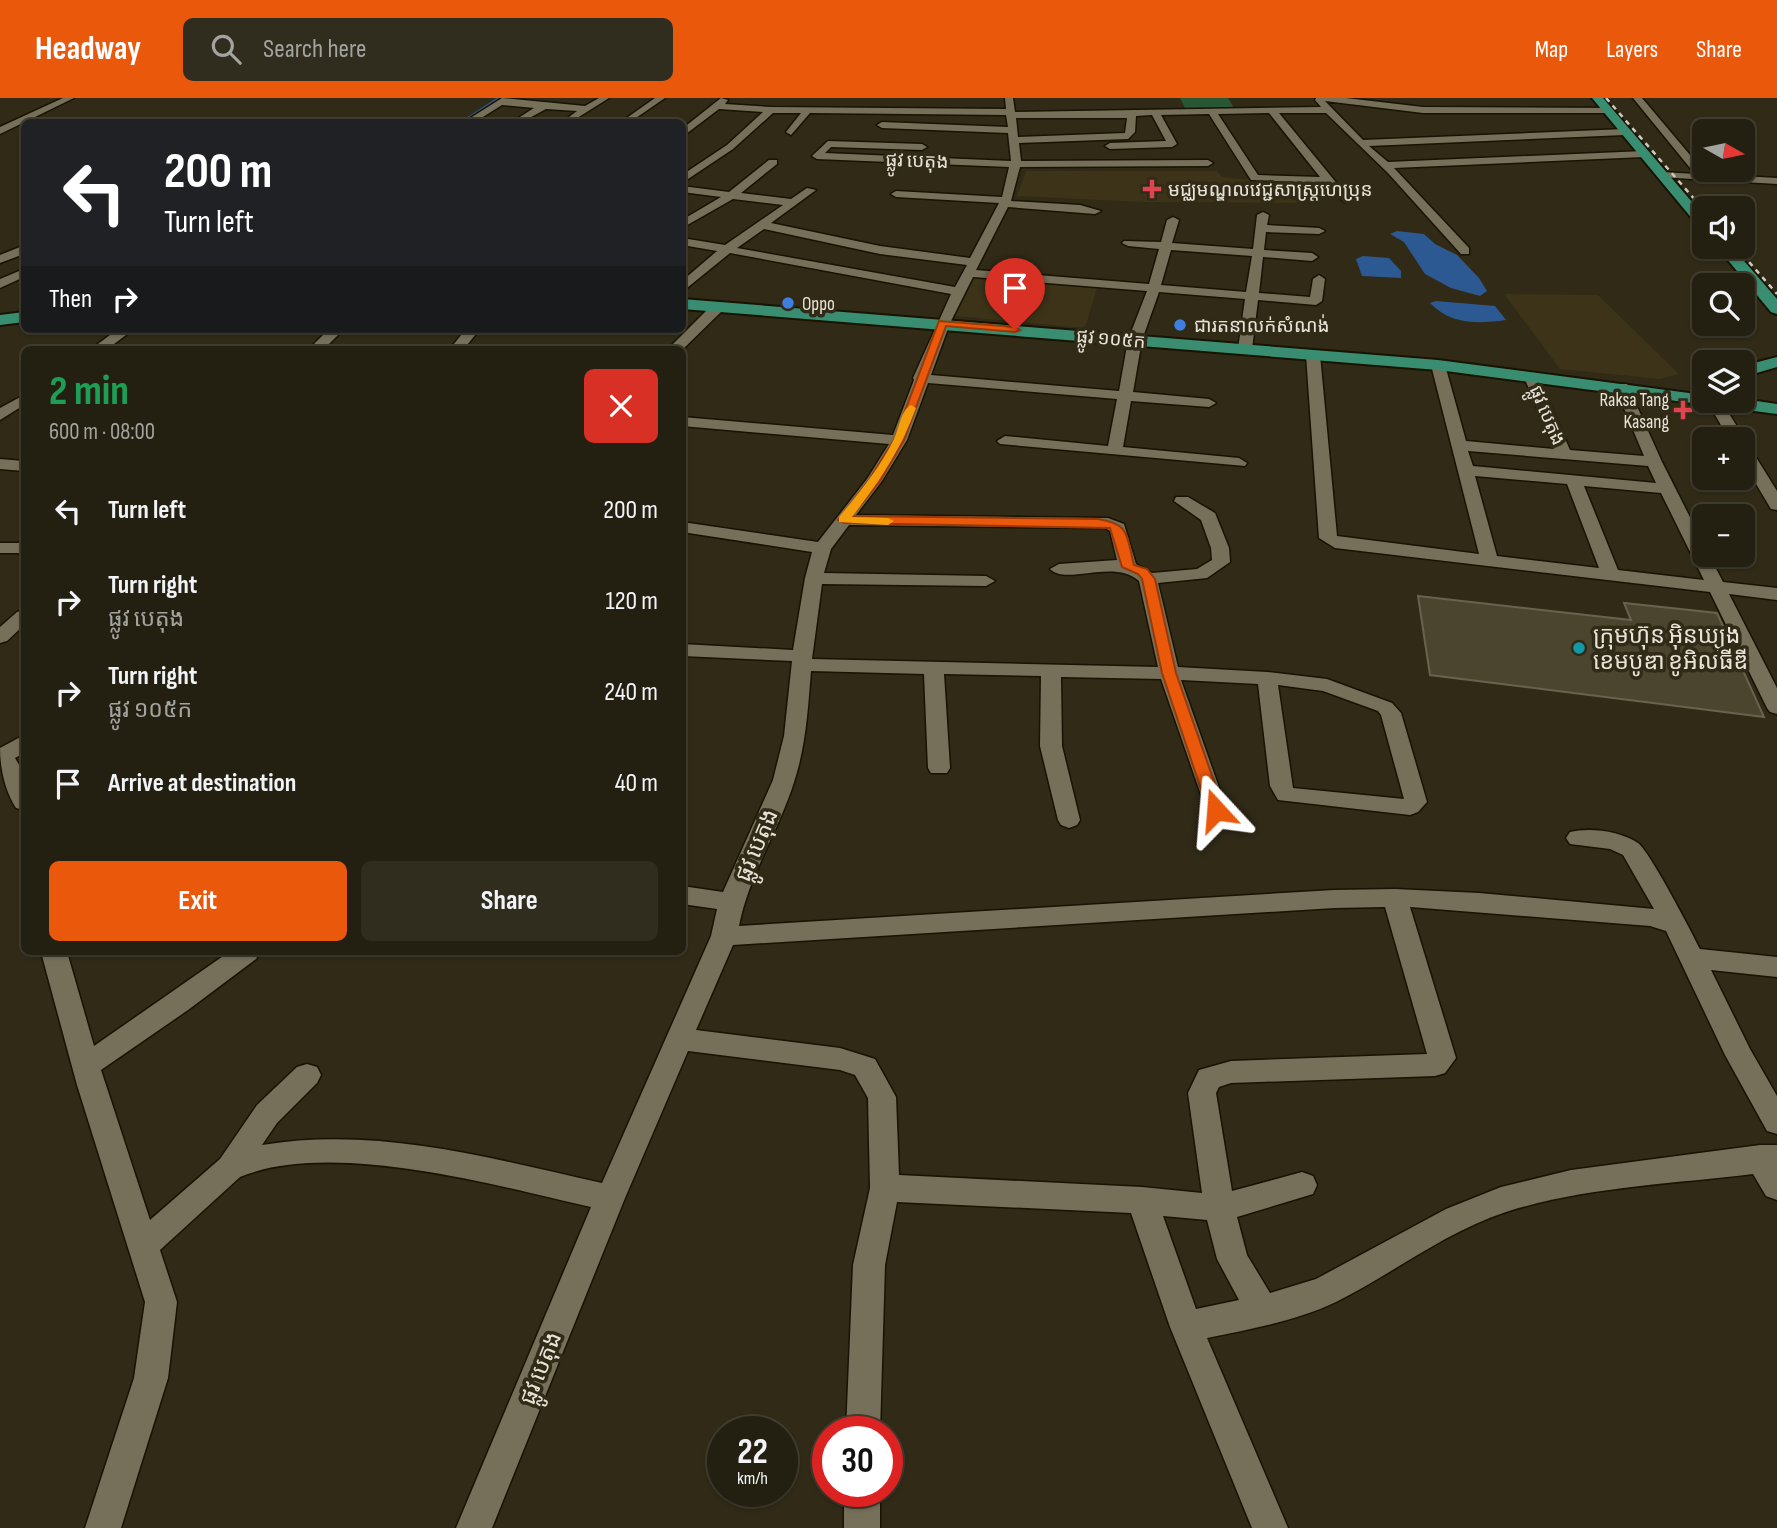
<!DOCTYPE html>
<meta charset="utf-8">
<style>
body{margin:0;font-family:"Sofia Sans Condensed","Noto Sans Khmer",sans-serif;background:#302d1f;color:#f1f3f6;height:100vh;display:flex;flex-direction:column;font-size:26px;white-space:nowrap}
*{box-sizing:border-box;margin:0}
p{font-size:23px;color:#a3a39f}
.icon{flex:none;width:38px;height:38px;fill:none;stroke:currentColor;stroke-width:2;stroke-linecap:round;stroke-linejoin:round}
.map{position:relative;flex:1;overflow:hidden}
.drawer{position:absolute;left:21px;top:248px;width:665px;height:609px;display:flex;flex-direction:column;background:#242011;border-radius:10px;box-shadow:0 2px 5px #0004,0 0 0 2px #413e31}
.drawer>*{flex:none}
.top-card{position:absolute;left:21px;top:21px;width:665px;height:214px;border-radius:10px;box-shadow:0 2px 5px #0004,0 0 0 2px #413e31;background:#202124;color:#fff;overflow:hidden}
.needle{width:46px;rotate:99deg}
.buttons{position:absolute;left:1692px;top:21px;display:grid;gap:14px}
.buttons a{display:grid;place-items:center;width:63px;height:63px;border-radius:10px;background:#242011;box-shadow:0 2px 5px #0004,0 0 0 2px #413e31;font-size:35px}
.speed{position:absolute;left:707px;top:1318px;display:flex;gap:14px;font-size:35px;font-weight:700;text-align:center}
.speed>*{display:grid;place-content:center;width:91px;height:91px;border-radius:50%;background:#242011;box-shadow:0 2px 5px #0004,0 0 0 2px #413e31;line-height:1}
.speed small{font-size:18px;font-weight:400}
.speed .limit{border:10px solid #d22;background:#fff;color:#111}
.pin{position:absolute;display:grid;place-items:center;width:60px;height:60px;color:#fff;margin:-72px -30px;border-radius:50% 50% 50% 0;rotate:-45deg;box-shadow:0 0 7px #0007}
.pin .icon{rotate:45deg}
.me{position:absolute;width:77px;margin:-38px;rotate:341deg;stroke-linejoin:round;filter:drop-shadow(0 0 5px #0008)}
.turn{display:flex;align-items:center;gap:24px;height:147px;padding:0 28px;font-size:32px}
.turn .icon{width:91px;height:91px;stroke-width:2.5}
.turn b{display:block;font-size:49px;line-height:60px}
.then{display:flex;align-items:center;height:66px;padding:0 28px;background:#0003;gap:14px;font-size:26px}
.round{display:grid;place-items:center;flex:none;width:74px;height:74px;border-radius:10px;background:#302d1f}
.headline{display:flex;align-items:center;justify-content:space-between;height:119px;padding:0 28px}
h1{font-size:42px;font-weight:700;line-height:52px;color:#1e9e55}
.action{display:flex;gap:14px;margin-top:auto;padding:14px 28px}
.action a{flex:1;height:80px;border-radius:10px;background:#ea580c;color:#fff;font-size:28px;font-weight:700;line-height:80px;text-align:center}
.action a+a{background:#302d1f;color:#f1f3f6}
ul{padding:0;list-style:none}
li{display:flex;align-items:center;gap:21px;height:91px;padding:0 28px}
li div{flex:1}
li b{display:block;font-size:26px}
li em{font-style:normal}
header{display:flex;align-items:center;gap:42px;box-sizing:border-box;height:98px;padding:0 35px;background:#ea580c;color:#fff}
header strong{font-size:33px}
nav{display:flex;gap:38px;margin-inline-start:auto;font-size:24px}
.search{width:490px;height:63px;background:#302d1f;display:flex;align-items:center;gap:18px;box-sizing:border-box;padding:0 24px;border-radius:10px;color:#a3a39f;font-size:26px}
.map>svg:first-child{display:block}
.built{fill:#3c3318}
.green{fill:#285833}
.water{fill:#2d5993}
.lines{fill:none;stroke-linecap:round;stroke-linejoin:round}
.stream{stroke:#2d5993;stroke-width:2.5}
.building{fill:#4b4530;stroke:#69624d;stroke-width:2}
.minor-casing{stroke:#181302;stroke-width:3}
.major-casing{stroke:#181302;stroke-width:4}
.minor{fill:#766f59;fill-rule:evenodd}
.major{fill:#398e72;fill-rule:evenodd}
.rail{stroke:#cecabd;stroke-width:2.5;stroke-dasharray:5 5;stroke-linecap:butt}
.route{fill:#ea580c;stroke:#983908;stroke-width:2}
.slow{fill:#f59e0b}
.health-dot{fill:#e0444e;stroke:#302a17;stroke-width:2.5}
.shop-dot{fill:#3f7fe0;stroke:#302a17;stroke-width:2.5}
.culture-dot{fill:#0f9aa8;stroke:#302a17;stroke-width:2.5}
.labels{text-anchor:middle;stroke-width:7;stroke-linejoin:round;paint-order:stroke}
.far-street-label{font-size:19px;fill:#e7e3d7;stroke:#302a17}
.far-poi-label{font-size:19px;fill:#e7e3d7;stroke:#302a17;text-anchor:start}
.poi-label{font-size:23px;fill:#e7e3d7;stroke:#302a17;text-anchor:start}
.street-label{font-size:23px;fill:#e7e3d7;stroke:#302a17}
</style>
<header>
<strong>Headway</strong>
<div class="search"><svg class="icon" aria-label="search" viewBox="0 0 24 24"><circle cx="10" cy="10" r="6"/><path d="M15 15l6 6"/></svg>Search here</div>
<nav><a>Map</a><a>Layers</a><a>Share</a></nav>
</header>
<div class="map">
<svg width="1777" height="1430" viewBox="0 0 1777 1430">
<rect width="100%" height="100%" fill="#302a17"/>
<!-- built -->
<g class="built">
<polygon points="1026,73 1217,73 1222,79 1279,84 1298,105 1143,104 1017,98"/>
<polygon points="974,180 1097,190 1085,230 954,218"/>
<polygon points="1504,196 1598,197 1679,276 1660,281 1560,271"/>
</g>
<!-- green -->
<polygon class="green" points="1180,0 1228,0 1235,12 1186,12"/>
<!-- water -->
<g class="water">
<polygon points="1397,133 1424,136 1435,146 1457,157 1479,180 1487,193 1480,198 1451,190 1425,176 1404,144 1390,136"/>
<polygon points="1363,158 1389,160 1401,173 1401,180 1362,178 1356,161"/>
<path d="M1436 203 1495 208 1506 222C1478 226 1451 227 1430 205Z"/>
</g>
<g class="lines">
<!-- stream -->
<polyline class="stream" points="462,24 499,0"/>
</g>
<!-- building -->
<polygon class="building" points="1418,498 1631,522 1624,505 1717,515 1764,619 1430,577"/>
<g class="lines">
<!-- minor casing -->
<g class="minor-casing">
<g id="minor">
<polygon points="63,0 74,0 0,36 0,29"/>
<polygon points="502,0 585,8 599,0 609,0 574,22 569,19 577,13 546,11 522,24 512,24 534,10 502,7 475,24 464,24"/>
<polygon points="655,0 665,0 630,24 621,24"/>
<path d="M721 0 728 2 725 6 771 9 1006 11 1005 0H1013L1015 14 1321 9 1315 2 1316 0H1346L1423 9 1610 10V14L1607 15H1423L1325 3 1363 42 1625 31 1630 34 1625 37 1369 48 1388 64 1644 53 1649 56 1644 59 1394 70 1469 150V156H1461L1388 75 1326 15H1279L1348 99V103L1344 104 1325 85 1251 82 1209 16 1161 17 1177 46 1172 49 1110 51 1105 48 1110 45 1166 43 1152 17 1136 18 1135 34 1128 41 1019 45 1021 63 1208 62 1213 65 1208 68 1020 69 1011 103 1080 107 1101 113 1095 116 1008 109 976 172 1149 186 1159 151 1128 148 1122 145 1124 143 1161 144 1167 122 1173 119 1179 122 1172 145 1253 151 1257 117 1263 114 1269 117 1267 127 1319 130 1325 133 1319 136 1266 134 1264 152 1312 155 1318 159 1312 163 1263 159 1259 195 1310 199 1313 181 1319 177 1325 181 1322 203 1316 207 1258 202 1252 251 1245 255 1238 251 1245 201 1159 194 1142 242 1133 294 1209 301 1216 305 1209 309 1131 303 1123 349 1239 360 1247 365 1245 368 1000 346 997 343 1005 338 1108 348 1117 301 928 285 907 342 882 383 856 417 1108 420 1124 426 1136 466 1152 475 1197 471 1212 462 1211 450 1201 422 1174 403 1176 399H1188L1215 415 1229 450 1230 464 1207 480 1158 485 1178 569 1267 574 1327 581 1392 605 1401 615 1427 704 1418 714 1410 717 1278 702 1270 688 1258 586 1181 582 1227 712 1224 717 1216 720 1208 717 1161 581 1061 579 1062 648 1080 722 1077 727 1069 730 1061 727 1058 722 1040 648 1041 578 944 576 950 670 947 675H931L928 670 924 576 811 573C808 610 806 646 795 681 780 731 749 776 739 828L1334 792 1395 791 1479 795 1654 811 1623 757 1610 751 1570 746 1566 740 1570 734C1589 729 1621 733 1638 745 1650 754 1691 833 1700 851L1777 859V879L1711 872 1750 951 1777 998V1036L1767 1033 1725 957 1666 833 1650 828 1410 809 1456 960 1445 975 1435 978 1231 985 1219 989 1216 995 1232 1093 1302 1074 1313 1078 1317 1087 1313 1096 1237 1119 1247 1157 1270 1195 1316 1181 1446 1111 1501 1089 1571 1072 1760 1047H1777V1102L1766 1098 1753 1076C1672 1086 1584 1089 1506 1114 1445 1134 1392 1176 1336 1204 1296 1223 1250 1231 1207 1240L1288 1430H1252L1170 1229 1131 1115 897 1104 885 1167 880 1334H846L853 1167 870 1090 868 1000 855 977 840 972 688 953 625 1100 492 1430H456L591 1109C498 1088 331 1041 240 1079L160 1152 177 1204 168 1280 121 1430H85L134 1280 145 1204 77 987 41 854H67L94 948 229 854H260L256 861 188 912 101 972 150 1122 220 1061 257 1007 297 969 307 966 317 969 321 977 317 985 277 1025 262 1047C377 1028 490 1060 602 1085L711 838 717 811 682 806V788L723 794 773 682 784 638 792 563 682 558V546L793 552 805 480 812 454 682 434V424L818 444 867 381 889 346 682 328V319L893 337 914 282 913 280 951 196 730 155 682 194V183L717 153 682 147V140L725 147 783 107 733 101 682 130V122L721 99 682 94V88L729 94 769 62H777V66L741 95 791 101 807 90 816 92 771 125 880 148 970 160 999 105 896 99 891 96 896 93 1002 99 1009 69 817 61 812 58 828 43 922 46 927 49 922 52 831 49 825 55 1011 63 1008 35 882 30 877 27 882 24 1008 29 1006 17 810 15 791 37 786 34 801 15H773L733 51 682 85V77L727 47 763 14 719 11 682 39V31ZM1269 15 1320 79 1258 77 1218 16ZM1016 20H1127L1125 35 1018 39ZM764 131 880 156 967 167 955 189 737 150ZM1171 152 1252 158 1246 194 1161 187ZM973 179 1147 193 1128 242 1119 293 931 277 950 225ZM849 427 1105 430 1110 433 1117 462 1059 466 1050 471C1066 488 1114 460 1139 483L1158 569 812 561 822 486 986 488 995 483 986 478 824 475 831 451ZM1278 587 1323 593 1378 613 1381 617 1404 701 1293 690ZM1385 809 1427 956 1231 963 1199 972 1188 995 1202 1095 1142 1089 899 1077 896 999 875 961 840 950 696 932 733 847 1334 810ZM1163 1118 1207 1122 1217 1161 1239 1202 1196 1211Z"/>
<polygon points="1633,0 1642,0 1706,76 1777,80 1777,86 1659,79 1659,75 1663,74 1695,76"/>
<polygon points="20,149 24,149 24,156 0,165 0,157"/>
<polygon points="24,171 24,179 0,190 0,181"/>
<polygon points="718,205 724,209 723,212 682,252 667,252 713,206"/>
<polygon points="118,231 134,231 106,252 90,252"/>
<polygon points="329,231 344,231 323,252 308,252"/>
<polygon points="466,231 480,231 463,252 449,252"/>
<path d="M1313 253 1320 257 1337 438 1479 456 1431 267 1433 264H1443L1445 267 1466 343 1554 351 1524 279 1531 275 1538 279 1570 352 1644 358 1615 289 1617 286H1627L1662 364 1704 447V457H1709L1723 484 1777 490V502L1729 496 1777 590V616L1770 614 1767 610 1710 494 1335 450 1319 440 1306 257ZM1468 353 1648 368 1656 385 1473 368ZM1475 378 1567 386 1599 470 1497 458ZM1584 388 1661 395 1704 482 1618 472Z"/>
<polygon points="24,297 24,307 0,322 0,310"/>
<polygon points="1707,303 1721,303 1745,341 1743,344 1743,341 1729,341"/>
<polygon points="1743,346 1749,348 1777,393 1777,412 1771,411 1743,364"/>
<polygon points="0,361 24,363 24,373 0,371"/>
<rect x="0" y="445" width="24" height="10"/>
<polygon points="24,512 24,527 7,543 0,545 0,529 17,514"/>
<path d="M24 637V655L15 660 24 675V712L16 710C5 693 0 670 0 650Z"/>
<rect x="844" y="1393" width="36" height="37"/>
</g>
</g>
<!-- major casing -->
<g class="major-casing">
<g id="major">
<polygon points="1592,0 1603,0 1704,118 1704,130 1699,129"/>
<polygon points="1717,149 1732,149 1777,201 1777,216 1771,214"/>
<polygon points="682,201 1438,262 1704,297 1704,303 1743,301 1777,306 1777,316 1438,272 682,211"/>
<polygon points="24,214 24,224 0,227 0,217"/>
<polygon points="1777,259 1777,269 1743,279 1743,268"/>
</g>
</g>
<!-- minor -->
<use href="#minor" class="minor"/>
<!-- major -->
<use href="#major" class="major"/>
<!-- rail -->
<g class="rail">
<polyline points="1606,0 1704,112"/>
<polyline points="1736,149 1777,196"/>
</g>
</g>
<!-- route -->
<path class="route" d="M939 223 1015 229 1020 232 1015 234 946 228 904 342 880 383 852 418 1098 421C1131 426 1126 438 1134 467L1147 471 1155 481 1176 575 1224 712 1222 716 1216 717 1208 712 1162 575 1142 481 1138 476 1122 469 1110 430 844 425 838 422 869 382 894 342Z"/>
<!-- slow -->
<path class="slow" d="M911 307 916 310C901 351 879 384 852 419L888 420 894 423 888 427 839 424V419C859 395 880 370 894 341 899 330 901 312 911 307Z"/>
<!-- markers -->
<g class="health-dot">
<path d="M1148.5 80.5h7v7h7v7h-7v7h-7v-7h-7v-7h7z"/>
<path d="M1679.5 301.5h7v7h7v7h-7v7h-7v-7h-7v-7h7z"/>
</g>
<g class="shop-dot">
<circle cx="788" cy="205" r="7"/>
<circle cx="1180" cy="227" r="7"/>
</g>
<circle class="culture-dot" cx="1579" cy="550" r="7"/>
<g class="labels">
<!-- far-street labels -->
<g class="far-street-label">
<text transform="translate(917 62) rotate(2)" y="7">ផ្លូវ បេតុង</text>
<text transform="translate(1111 240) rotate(5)" y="7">ផ្លូវ ១០៥ក</text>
<text transform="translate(1548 317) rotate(67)" y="7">ផ្លូវ បេតុង</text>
</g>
<!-- far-poi labels -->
<g class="far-poi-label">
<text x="1168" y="98">មជ្ឈមណ្ឌលវេជ្ជសាស្ត្រហេប្រុន</text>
<text x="802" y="212">Oppo</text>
<text x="1194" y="234">ជារតនាលក់សំណង់</text>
<text x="1669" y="308" text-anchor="end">Raksa Tang<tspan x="1669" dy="22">Kasang</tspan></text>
</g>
<!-- poi labels -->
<g class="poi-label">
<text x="1593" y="545">ក្រុមហ៊ុន អ៊ិនឃ្យុង<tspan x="1593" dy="26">ខេមបូឌា ខូអិលធីឌី</tspan></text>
</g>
<!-- street labels -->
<g class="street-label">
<text transform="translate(756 747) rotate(-67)" y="8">ផ្លូវ បេតុង</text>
<text transform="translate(540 1270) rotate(-68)" y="8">ផ្លូវ បេតុង</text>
</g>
</g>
</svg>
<div class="buttons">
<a><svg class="needle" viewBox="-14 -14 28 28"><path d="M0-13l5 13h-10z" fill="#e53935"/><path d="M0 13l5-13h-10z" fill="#a3a39f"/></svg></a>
<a><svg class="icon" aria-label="sound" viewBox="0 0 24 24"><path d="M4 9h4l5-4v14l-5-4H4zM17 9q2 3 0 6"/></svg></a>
<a><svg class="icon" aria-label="search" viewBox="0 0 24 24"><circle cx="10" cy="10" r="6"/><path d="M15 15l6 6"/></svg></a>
<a><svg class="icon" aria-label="layers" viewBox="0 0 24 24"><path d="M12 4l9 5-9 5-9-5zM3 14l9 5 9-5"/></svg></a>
<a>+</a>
<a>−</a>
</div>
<div class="speed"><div>22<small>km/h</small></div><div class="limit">30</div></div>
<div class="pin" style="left:1015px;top:232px;background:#d93025"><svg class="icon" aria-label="arrive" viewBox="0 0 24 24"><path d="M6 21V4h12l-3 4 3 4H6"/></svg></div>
<svg class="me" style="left:1216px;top:712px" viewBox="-20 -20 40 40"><path d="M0-17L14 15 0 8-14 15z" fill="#ea580c" stroke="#fff" stroke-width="4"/></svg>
<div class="top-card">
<div class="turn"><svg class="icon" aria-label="left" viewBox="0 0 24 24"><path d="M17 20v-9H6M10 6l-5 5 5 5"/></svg><div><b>200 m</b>Turn left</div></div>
<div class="then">Then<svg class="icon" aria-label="right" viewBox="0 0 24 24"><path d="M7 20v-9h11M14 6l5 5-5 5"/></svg></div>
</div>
<section class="drawer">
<div class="headline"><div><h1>2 min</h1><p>600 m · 08:00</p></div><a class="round" style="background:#d93025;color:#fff"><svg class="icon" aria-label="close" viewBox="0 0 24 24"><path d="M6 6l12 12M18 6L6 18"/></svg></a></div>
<ul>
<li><svg class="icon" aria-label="left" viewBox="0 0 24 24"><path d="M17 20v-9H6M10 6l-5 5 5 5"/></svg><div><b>Turn left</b></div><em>200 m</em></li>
<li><svg class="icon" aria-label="right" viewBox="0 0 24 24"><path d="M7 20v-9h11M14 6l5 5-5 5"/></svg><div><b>Turn right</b><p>ផ្លូវ បេតុង</p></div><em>120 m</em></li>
<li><svg class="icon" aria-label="right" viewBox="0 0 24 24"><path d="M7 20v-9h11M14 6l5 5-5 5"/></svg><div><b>Turn right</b><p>ផ្លូវ ១០៥ក</p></div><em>240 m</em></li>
<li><svg class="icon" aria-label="arrive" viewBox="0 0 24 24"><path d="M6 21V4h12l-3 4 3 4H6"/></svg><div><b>Arrive at destination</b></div><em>40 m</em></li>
</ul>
<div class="action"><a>Exit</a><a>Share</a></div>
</section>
</div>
